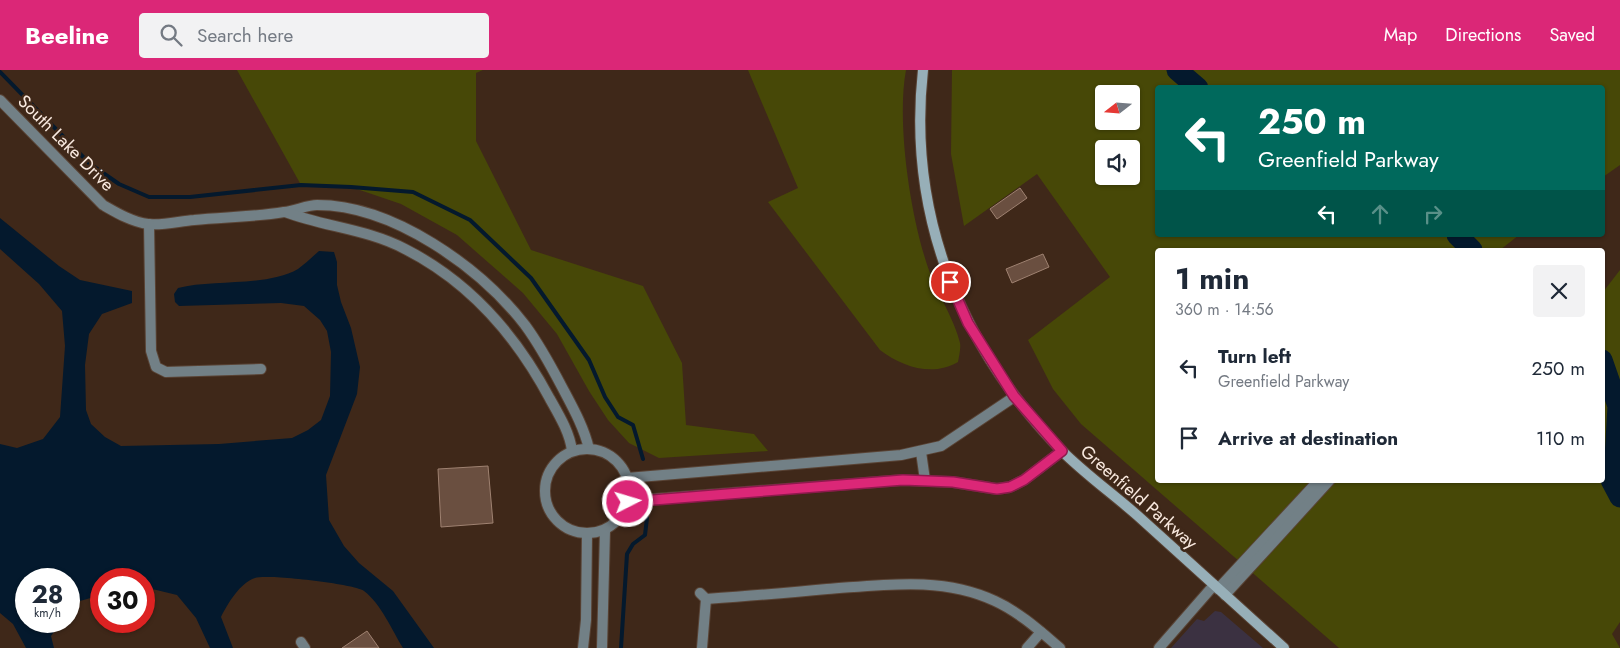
<!DOCTYPE html>
<meta charset="utf-8">
<style>
body{margin:0;font-family:Jost,sans-serif;background:#f2f2f3;color:#1f2937;height:100vh;display:flex;flex-direction:column;font-size:19px;white-space:nowrap}
*{box-sizing:border-box;margin:0}
p{font-size:16px;color:#747a83}
.icon{flex:none;width:28px;height:28px;fill:none;stroke:currentColor;stroke-width:2;stroke-linecap:round;stroke-linejoin:round}
.map{position:relative;flex:1;overflow:hidden}
.panel{position:absolute;left:1155px;top:178px;width:450px;height:235px;display:flex;flex-direction:column;background:#fff;border-radius:5px;box-shadow:0 1px 4px #0004}
.panel>*{flex:none}
.hud{position:absolute;left:1155px;top:15px;width:450px;height:152px;border-radius:5px;box-shadow:0 1px 4px #0004;background:#00695c;color:#fff;overflow:hidden}
.needle{width:32px;rotate:253deg}
.controls{position:absolute;left:1095px;top:15px;display:grid;gap:10px}
.controls a{display:grid;place-items:center;width:45px;height:45px;border-radius:5px;background:#fff;box-shadow:0 1px 4px #0004;font-size:25px}
.speed{position:absolute;left:15px;top:498px;display:flex;gap:10px;font-size:25px;font-weight:700;text-align:center}
.speed>*{display:grid;place-content:center;width:65px;height:65px;border-radius:50%;background:#fff;box-shadow:0 1px 4px #0004;line-height:1}
.speed small{font-size:12px;font-weight:400}
.speed .limit{border:8px solid #d22;background:#fff;color:#111}
.pin{position:absolute;display:grid;place-items:center;width:42px;height:42px;color:#fff;margin:-21px;border:2px solid #fff;border-radius:50%;box-shadow:0 1px 5px #0007}
.me{position:absolute;width:55px;margin:-28px;rotate:85deg;stroke-linejoin:round;filter:drop-shadow(0 0 4px #0008)}
.turn{display:flex;align-items:center;gap:18px;height:105px;padding:0 20px;font-size:22px}
.turn .icon{width:65px;height:65px;stroke-width:2.5}
.turn b{display:block;font-size:35px;line-height:42px}
.lanes{display:flex;align-items:center;height:48px;padding:0 20px;background:#0003;justify-content:center;gap:25px;direction:ltr}
.lanes .off{opacity:.35}
.round{display:grid;place-items:center;flex:none;width:52px;height:52px;border-radius:5px;background:#f2f2f3}
.head{display:flex;align-items:center;justify-content:space-between;height:85px;padding:0 20px}
h1{font-size:30px;font-weight:700;line-height:38px}
ul{padding:0;list-style:none}
li{display:flex;align-items:center;gap:15px;height:70px;padding:0 20px}
li div{flex:1}
li b{display:block;font-size:19px}
li em{font-style:normal}
header{display:flex;align-items:center;gap:30px;box-sizing:border-box;height:70px;padding:0 25px;background:#db2777;color:#fff}
header strong{font-size:24px}
nav{display:flex;gap:28px;margin-inline-start:auto;font-size:18px}
.search{width:350px;height:45px;background:#f2f2f3;display:flex;align-items:center;gap:12px;box-sizing:border-box;padding:0 18px;border-radius:5px;color:#747a83;font-size:19px}
.map>svg:first-child{display:block}
.commercial{fill:#3b3141}
.green{fill:#474807;fill-rule:evenodd}
.water{fill:#04192d}
.lines{fill:none;stroke-linecap:round;stroke-linejoin:round}
.stream{stroke:#04192d;stroke-width:4}
.river{stroke:#04192d;stroke-width:21}
.building{fill:#6a4f40;stroke:#9f8271}
.street-casing{stroke:#594335;stroke-width:12}
.secondary-casing{stroke:#594335;stroke-width:12}
.street{stroke:#728086;stroke-width:10}
.secondary{stroke:#97afb8;stroke-width:10}
.route-casing{stroke:#8e194d;stroke-width:12}
.route{stroke:#db2777;stroke-width:9}
.labels{text-anchor:middle;stroke-width:5;stroke-linejoin:round;paint-order:stroke}
.street-label{font-size:18px;fill:#f9e9df;stroke:#3f2819}
</style>
<header>
<strong>Beeline</strong>
<div class="search"><svg class="icon" aria-label="search" viewBox="0 0 24 24"><circle cx="10" cy="10" r="6"/><path d="M15 15l6 6"/></svg>Search here</div>
<nav><a>Map</a><a>Directions</a><a>Saved</a></nav>
</header>
<div class="map">
<svg width="1620" height="578" viewBox="0 0 1620 578">
<rect width="100%" height="100%" fill="#3f2819"/>
<!-- commercial -->
<polygon class="commercial" points="1215,541 1221,542 1263,578 1171,578 1197,549 1204,551"/>
<!-- green -->
<g class="green">
<polygon points="237,0 483,0 476,3 476,71 531,180 643,216 682,293 686,355 754,364 768,381 659,388 629,373 608,350 589,321 557,264 523,223 457,165 401,134 351,117 301,115"/>
<path d="M748 0H906C896 53 911 152 930 203 938 224 955 251 960 273 961 278 959 286 958 292 933 307 902 297 880 280L768 132 798 118Z"/>
<path d="M952 0H1620V95L1603 107 1602 18H1158V165H1519L1500 180H1158V410H1602L1603 222 1620 200V552L1612 564 1620 578H1339L1081 354 1053 319 1028 270 1110 207 1037 104 964 156 951 84ZM1104 24H1131V51H1104ZM1104 79H1131V106H1104Z"/>
</g>
<!-- water -->
<path class="water" d="M0 148 59 196 80 210 132 221V233L102 244 89 264 85 295 86 340 91 354 105 367 121 376 219 374 292 368 308 360 321 350 330 326 331 282 327 261 320 250 304 236 281 233 179 236 175 232 174 224 178 218C212 209 267 217 298 199 305 194 312 187 319 181L334 182 337 192V215L341 232 351 258 360 297 357 324 326 405 329 450 344 476 359 493 393 521 434 578H403C392 560 381 534 364 521 355 514 267 504 255 508 240 513 228 533 221 547L233 578H210L196 548 177 525 144 517V509H101V525L80 531 69 544V509H26V551H62L51 566 54 578H26L13 554 0 543V374L17 378 43 369 60 347 65 276 62 241 39 214 0 179Z"/>
<g class="lines">
<!-- stream -->
<g class="stream">
<polyline points="0,2 90,94 119,114 149,127 190,127 301,115 351,117 413,122 470,150 531,208 589,290 605,327 618,347 633,355 643,389"/>
<polyline points="621,578 627,484 633,474 645,465 647,448"/>
</g>
<!-- river -->
<g class="river">
<polyline points="1177,0 1198,18"/>
<polyline points="1457,165 1472,180"/>
<polyline points="1602,290 1618,336 1615,388 1611,410 1620,427"/>
</g>
</g>
<!-- building -->
<g class="building">
<polygon points="1020,118 1027,128 997,149 990,139"/>
<polygon points="1043,184 1049,197 1012,213 1006,199"/>
<polygon points="488,396 493,453 441,457 438,399"/>
<polygon points="367,561 379,578 342,578"/>
</g>
<g class="lines">
<!-- street casing -->
<g class="street-casing">
<g id="street">
<path d="M0 30 103 135C117 143 132 152 148 154 162 156 180 151 194 150 224 147 254 147 284 142 295 141 307 135 317 135 393 135 480 197 525 255 539 274 551 296 562 317 572 336 584 357 589 379"/>
<path d="M285 142C325 157 367 159 405 179 470 212 516 265 550 329 559 345 570 363 572 381"/>
<polyline points="149,154 151,281 156,297 166,302 261,299"/>
<circle cx="587" cy="421" r="42"/>
<polyline points="921,382 925,410"/>
<polyline points="627,408 901,385 941,376 1014,327"/>
<polyline points="628,431 903,410 953,412 997,419 1010,417 1024,410 1062,381"/>
<polyline points="1218,519 1319,410"/>
<polyline points="700,523 706,529 702,578"/>
<polyline points="1225,525 1330,410"/>
<path d="M706 529C747 526 787 523 827 519 884 515 942 506 995 531 1019 542 1040 561 1060 578"/>
<polyline points="301,572 305,578"/>
<polyline points="583,578 586,550 587,464"/>
<polyline points="602,578 605,460"/>
<polyline points="1027,578 1041,562"/>
<polyline points="1159,578 1214,515"/>
</g>
</g>
<!-- secondary casing -->
<g class="secondary-casing">
<path id="secondary" d="M923 0C907 145 961 277 1061 380 1085 404 1113 424 1138 446 1187 490 1235 534 1284 578"/>
</g>
<!-- street -->
<use href="#street" class="street"/>
<!-- secondary -->
<use href="#secondary" class="secondary"/>
</g>
<g class="lines">
<!-- route casing -->
<g class="route-casing">
<polyline id="route" points="628,432 903,410 953,412 997,419 1010,417 1024,410 1062,381 1014,326 968,253 950,212"/>
</g>
<!-- route -->
<use href="#route" class="route"/>
</g>
<g class="labels">
<!-- street labels -->
<g class="street-label">
<text transform="translate(66 73) rotate(45)" y="6">South Lake Drive</text>
<text transform="translate(1139 427) rotate(41)" y="6">Greenfield Parkway</text>
</g>
</g>
</svg>
<div class="controls">
<a><svg class="needle" viewBox="-14 -14 28 28"><path d="M0-13l5 13h-10z" fill="#e53935"/><path d="M0 13l5-13h-10z" fill="#747a83"/></svg></a>
<a><svg class="icon" aria-label="sound" viewBox="0 0 24 24"><path d="M4 9h4l5-4v14l-5-4H4zM17 9q2 3 0 6"/></svg></a>
</div>
<div class="speed"><div>28<small>km/h</small></div><div class="limit">30</div></div>
<div class="pin" style="left:950px;top:212px;background:#d93025"><svg class="icon" aria-label="arrive" viewBox="0 0 24 24"><path d="M6 21V4h12l-3 4 3 4H6"/></svg></div>
<svg class="me" style="left:628px;top:432px" viewBox="-20 -20 40 40"><circle r="17" fill="#db2777" stroke="#fff" stroke-width="3"/><path d="M0-11L8 9 0 5-8 9z" fill="#fff"/></svg>
<div class="hud">
<div class="turn"><svg class="icon" aria-label="left" viewBox="0 0 24 24"><path d="M17 20v-9H6M10 6l-5 5 5 5"/></svg><div><b>250 m</b>Greenfield Parkway</div></div>
<div class="lanes"><svg class="icon" aria-label="left" viewBox="0 0 24 24"><path d="M17 20v-9H6M10 6l-5 5 5 5"/></svg><svg class="icon off" aria-label="ahead" viewBox="0 0 24 24"><path d="M12 20V5M6 11l6-6 6 6"/></svg><svg class="icon off" aria-label="right" viewBox="0 0 24 24"><path d="M7 20v-9h11M14 6l5 5-5 5"/></svg></div>
</div>
<section class="panel">
<div class="head"><div><h1>1 min</h1><p>360 m · 14:56</p></div><a class="round"><svg class="icon" aria-label="close" viewBox="0 0 24 24"><path d="M6 6l12 12M18 6L6 18"/></svg></a></div>
<ul>
<li><svg class="icon" aria-label="left" viewBox="0 0 24 24"><path d="M17 20v-9H6M10 6l-5 5 5 5"/></svg><div><b>Turn left</b><p>Greenfield Parkway</p></div><em>250 m</em></li>
<li><svg class="icon" aria-label="arrive" viewBox="0 0 24 24"><path d="M6 21V4h12l-3 4 3 4H6"/></svg><div><b>Arrive at destination</b></div><em>110 m</em></li>
</ul>
</section>
</div>
